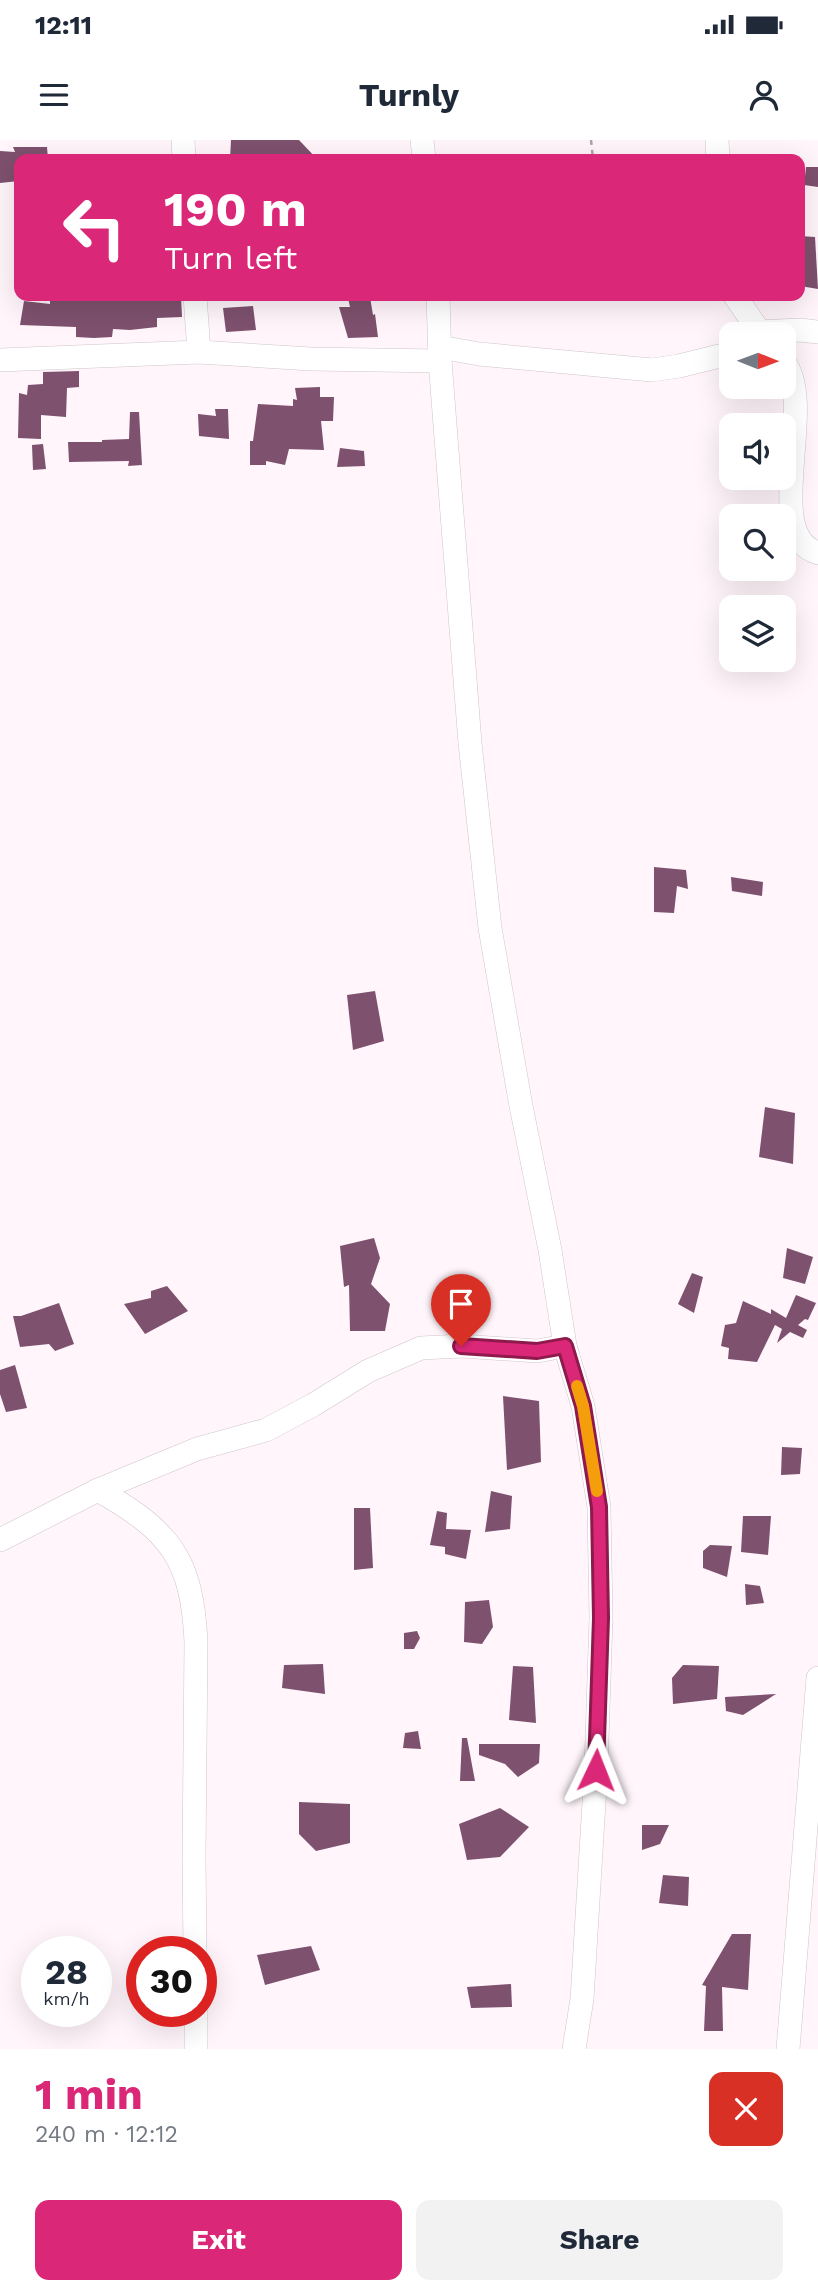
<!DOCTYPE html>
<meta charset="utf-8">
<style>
body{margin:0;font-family:"Work Sans",sans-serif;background:#f2f2f3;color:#1f2937;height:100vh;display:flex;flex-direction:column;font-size:26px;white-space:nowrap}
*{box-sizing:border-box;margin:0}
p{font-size:23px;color:#747a83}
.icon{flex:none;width:38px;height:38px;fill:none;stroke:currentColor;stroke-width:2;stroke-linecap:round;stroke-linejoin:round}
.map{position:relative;height:1909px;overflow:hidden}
.panel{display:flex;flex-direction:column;background:#fff;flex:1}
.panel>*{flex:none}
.banner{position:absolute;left:14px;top:14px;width:791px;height:147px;border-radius:14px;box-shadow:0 7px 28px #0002;background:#db2777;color:#fff;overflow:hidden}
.needle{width:46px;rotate:91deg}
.tools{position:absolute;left:719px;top:182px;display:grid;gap:14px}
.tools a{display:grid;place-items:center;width:77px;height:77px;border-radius:14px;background:#fff;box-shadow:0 7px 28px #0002;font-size:35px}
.speed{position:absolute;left:21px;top:1796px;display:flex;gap:14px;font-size:35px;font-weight:700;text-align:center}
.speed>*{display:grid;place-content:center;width:91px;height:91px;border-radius:50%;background:#fff;box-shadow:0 7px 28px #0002;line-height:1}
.speed small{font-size:18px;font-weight:400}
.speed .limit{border:10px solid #d22;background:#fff;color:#111}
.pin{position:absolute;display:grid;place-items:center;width:60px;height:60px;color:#fff;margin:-72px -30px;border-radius:50% 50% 50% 0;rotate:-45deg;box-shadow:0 0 7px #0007}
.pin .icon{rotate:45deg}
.me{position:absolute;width:77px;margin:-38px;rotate:2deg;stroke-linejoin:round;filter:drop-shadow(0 0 5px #0008)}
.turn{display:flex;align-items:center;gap:24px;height:147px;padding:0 35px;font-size:32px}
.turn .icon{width:91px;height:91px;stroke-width:2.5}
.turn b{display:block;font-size:49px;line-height:60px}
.round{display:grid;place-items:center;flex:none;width:74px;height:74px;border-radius:14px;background:#f2f2f3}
.summary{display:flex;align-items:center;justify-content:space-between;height:119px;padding:0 35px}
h1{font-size:42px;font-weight:700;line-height:52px;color:#db2777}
.button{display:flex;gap:14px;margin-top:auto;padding:14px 35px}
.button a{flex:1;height:80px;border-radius:14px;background:#db2777;color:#fff;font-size:28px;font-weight:700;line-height:80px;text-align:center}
.button a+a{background:#f2f2f3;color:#1f2937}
.status{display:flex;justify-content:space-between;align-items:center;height:49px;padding:0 35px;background:#fff;direction:ltr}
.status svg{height:19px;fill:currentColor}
header{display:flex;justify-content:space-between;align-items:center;height:91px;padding:0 35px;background:#fff;font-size:32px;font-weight:700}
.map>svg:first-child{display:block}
.building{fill:#7e516e}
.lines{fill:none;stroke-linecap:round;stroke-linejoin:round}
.minor-casing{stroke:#cfc5cb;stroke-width:24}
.path{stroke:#aba3a8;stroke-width:2.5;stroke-dasharray:5 5;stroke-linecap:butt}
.minor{stroke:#fff;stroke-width:23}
.route-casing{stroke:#8e194d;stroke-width:18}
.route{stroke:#db2777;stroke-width:12}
.slow{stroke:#f59e0b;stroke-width:12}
</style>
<div class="status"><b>12:11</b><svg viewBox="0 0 49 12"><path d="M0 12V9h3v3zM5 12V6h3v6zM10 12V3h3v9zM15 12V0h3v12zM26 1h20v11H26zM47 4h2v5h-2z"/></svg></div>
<header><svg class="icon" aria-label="menu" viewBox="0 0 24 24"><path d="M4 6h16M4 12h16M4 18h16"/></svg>Turnly<svg class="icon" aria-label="person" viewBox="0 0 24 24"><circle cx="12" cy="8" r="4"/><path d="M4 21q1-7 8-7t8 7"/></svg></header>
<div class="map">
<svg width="818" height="1909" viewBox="0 0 818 1909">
<rect width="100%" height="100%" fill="#fff5fb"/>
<!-- building -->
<g class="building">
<polygon points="231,0 299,0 317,19 230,19"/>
<polygon points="13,7 47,7 48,19 19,19 19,41 0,43 0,11 15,12"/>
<polygon points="806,27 818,27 818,47 804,45"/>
<polygon points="800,96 815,97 818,149 800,146"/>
<polygon points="50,156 76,158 93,156 181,156 182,177 157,178 157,187 130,190 113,189 112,197 94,198 76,197 76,187 20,185 24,161 50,164"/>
<polygon points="370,157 373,175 375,174 378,197 348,198 339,167 350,167 348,158"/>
<polygon points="253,166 256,190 226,192 223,168"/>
<polygon points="79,231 79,247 67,248 66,277 41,275 41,299 18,298 19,253 27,255 28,245 43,244 43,232"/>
<polygon points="320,247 320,257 334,257 333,281 321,281 324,310 289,309 285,325 266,321 266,325 250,325 250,301 253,301 258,264 293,266 293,259 297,260 295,248"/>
<polygon points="215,269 228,269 229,299 199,296 198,274 216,276"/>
<polygon points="130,272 139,272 142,325 128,326 129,321 69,322 68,302 102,302 102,300 129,299"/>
<polygon points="43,304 46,329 33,330 32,305"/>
<polygon points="340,308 364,311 365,326 337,327"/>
<polygon points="654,727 686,730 688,749 677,746 674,773 654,772"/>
<polygon points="731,737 763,742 762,756 732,751"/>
<polygon points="375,851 384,901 353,910 347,855"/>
<polygon points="765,967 795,973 793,1024 759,1017"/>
<polygon points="374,1098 380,1118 371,1144 390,1164 385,1191 350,1191 349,1145 344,1147 340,1106"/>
<polygon points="787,1108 813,1117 805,1144 783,1138"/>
<polygon points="692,1133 703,1137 694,1173 678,1164"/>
<polygon points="167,1146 188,1171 145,1194 124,1164 151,1158 151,1151"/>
<polygon points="796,1155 816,1163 808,1180 805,1179 798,1185 807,1190 803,1198 790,1192 777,1203 782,1189 775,1185 757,1222 728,1219 729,1208 721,1206 725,1185 736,1183 743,1161 771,1174 771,1169 786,1178"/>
<polygon points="59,1163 74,1204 55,1211 49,1204 20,1207 13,1176 21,1176"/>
<polygon points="15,1225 27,1268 6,1272 0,1254 0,1230"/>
<polygon points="503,1256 539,1261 541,1322 507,1330"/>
<polygon points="782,1307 802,1308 800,1334 781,1335"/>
<polygon points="491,1351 512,1356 510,1389 485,1392"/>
<polygon points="354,1368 370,1368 373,1428 354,1430"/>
<polygon points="437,1371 447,1373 446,1389 471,1390 466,1419 445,1414 445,1407 430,1405"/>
<polygon points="743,1376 771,1376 768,1415 741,1412"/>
<polygon points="710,1405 732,1406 727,1437 703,1428 703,1411"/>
<polygon points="745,1444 760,1446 764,1463 746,1465"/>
<polygon points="489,1460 493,1487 482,1504 464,1502 465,1462"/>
<polygon points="417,1491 420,1498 414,1509 404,1509 404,1493"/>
<polygon points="323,1524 325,1554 282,1548 284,1525"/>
<polygon points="683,1525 719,1526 717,1559 673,1564 672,1538"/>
<polygon points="513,1526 533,1527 536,1583 509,1580"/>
<polygon points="776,1554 743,1575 726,1571 725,1557"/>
<polygon points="418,1591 421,1609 403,1608 405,1593"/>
<polygon points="462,1598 467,1598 475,1641 460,1641"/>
<polygon points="479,1604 540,1604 539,1623 518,1637 505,1624 479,1615"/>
<polygon points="299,1662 350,1664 350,1703 316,1711 299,1694"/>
<polygon points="500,1668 529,1687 500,1717 467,1720 459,1684"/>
<polygon points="642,1685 669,1685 660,1704 642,1710"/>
<polygon points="663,1735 689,1737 688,1766 659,1763"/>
<polygon points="732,1794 751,1794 748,1850 722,1847 723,1891 704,1891 706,1846 702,1845"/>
<polygon points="311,1806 320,1830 265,1845 257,1815"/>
<polygon points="511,1844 512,1867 471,1868 467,1847"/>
</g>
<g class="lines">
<!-- minor casing -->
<g class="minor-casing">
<g id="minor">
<polyline points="183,0 184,19"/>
<polyline points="422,0 424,19"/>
<polyline points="717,0 718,19"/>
<polyline points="195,156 199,212"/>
<polyline points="438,156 440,221 470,603 490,788 521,966 550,1110 565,1206 583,1266 599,1367 601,1478 596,1630 582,1859 574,1909"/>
<polyline points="735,156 761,194"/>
<polyline points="759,192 800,190 818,192"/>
<polyline points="440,207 479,214 652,230 679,226 732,213"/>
<polyline points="0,220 199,212 311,219 440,221"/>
<path d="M784 222C818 266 760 396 818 413"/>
<path d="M98 1350C170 1391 192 1418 196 1502L194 1717 195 1811"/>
<polyline points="0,1400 98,1350 197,1309 266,1290 313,1265 368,1231 421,1208 461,1206 537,1211 565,1206"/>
<polyline points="196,1871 196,1909"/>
<polyline points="788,1909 818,1538"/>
</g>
</g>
<!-- path -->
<polyline class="path" points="591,0 593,19"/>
<!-- minor -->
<use href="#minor" class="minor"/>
</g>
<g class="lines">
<!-- route casing -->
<g class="route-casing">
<polyline id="route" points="461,1206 537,1211 565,1206 583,1266 599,1367 601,1478 596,1630"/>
</g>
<!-- route -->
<use href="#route" class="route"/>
<!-- slow -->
<polyline class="slow" points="577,1246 583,1266 597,1351"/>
</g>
</svg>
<div class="tools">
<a><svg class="needle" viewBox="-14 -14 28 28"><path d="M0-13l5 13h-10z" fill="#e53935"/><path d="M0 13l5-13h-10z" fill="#747a83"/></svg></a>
<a><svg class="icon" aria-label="sound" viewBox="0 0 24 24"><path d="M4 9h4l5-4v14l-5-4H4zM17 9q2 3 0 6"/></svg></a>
<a><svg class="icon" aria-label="search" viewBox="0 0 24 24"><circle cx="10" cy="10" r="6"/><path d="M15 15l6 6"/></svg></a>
<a><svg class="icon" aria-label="layers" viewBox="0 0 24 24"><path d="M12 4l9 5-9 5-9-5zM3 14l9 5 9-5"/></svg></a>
</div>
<div class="speed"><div>28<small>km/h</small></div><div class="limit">30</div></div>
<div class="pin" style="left:461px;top:1206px;background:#d93025"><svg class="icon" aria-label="arrive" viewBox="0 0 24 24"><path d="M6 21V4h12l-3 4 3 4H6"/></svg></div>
<svg class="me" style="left:596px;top:1630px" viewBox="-20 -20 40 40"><path d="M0-17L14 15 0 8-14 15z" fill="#db2777" stroke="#fff" stroke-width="4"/></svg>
<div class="banner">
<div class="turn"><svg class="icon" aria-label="left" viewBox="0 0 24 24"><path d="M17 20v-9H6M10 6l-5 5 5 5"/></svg><div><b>190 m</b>Turn left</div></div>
</div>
</div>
<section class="panel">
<div class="summary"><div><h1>1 min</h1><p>240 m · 12:12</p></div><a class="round" style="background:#d93025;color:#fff"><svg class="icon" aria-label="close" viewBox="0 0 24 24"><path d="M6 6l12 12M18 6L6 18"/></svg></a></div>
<div class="button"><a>Exit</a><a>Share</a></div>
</section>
